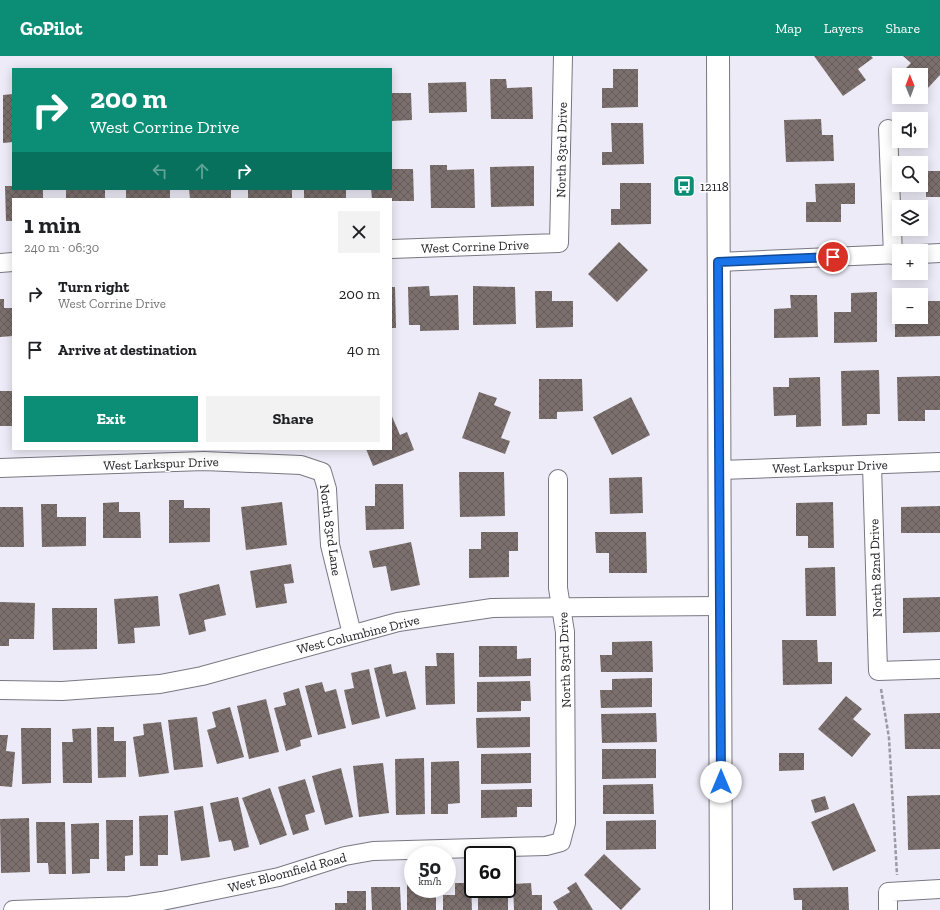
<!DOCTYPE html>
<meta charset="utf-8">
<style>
body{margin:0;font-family:"Zilla Slab",serif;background:#f2f2f2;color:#202124;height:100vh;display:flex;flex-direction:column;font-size:15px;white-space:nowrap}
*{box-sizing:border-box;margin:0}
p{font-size:13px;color:#757577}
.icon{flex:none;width:22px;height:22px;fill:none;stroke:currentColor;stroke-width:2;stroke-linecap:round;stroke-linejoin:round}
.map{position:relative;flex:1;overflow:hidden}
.panel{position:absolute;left:12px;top:142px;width:380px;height:252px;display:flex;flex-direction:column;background:#fff;border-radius:0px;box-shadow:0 2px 10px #0003}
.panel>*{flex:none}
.banner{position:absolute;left:12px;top:12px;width:380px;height:122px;border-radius:0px;box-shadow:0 2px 10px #0003;background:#0b8e75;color:#fff;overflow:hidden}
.needle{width:26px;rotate:359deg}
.controls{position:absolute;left:892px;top:12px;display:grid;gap:8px}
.controls a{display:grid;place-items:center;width:36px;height:36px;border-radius:0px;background:#fff;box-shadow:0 2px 10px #0003;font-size:20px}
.speed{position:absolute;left:404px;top:790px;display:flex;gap:8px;font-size:20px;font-weight:700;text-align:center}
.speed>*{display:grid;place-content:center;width:52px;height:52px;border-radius:50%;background:#fff;box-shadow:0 2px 10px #0003;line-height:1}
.speed small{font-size:10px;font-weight:400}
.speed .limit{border:2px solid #111;border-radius:6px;background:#fff;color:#111}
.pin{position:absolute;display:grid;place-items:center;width:34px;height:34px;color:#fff;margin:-17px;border:2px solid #fff;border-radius:50%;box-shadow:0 1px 4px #0007}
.me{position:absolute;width:44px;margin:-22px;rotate:0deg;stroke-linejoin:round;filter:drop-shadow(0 0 3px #0008)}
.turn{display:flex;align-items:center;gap:14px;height:84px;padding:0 12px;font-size:18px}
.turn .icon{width:52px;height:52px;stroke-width:2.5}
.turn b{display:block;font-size:28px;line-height:34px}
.lanes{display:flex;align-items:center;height:38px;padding:0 12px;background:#0003;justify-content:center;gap:20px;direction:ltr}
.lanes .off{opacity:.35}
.round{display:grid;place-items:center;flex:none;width:42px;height:42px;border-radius:0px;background:#f2f2f2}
.summary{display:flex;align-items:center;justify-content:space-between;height:68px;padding:0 12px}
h1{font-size:24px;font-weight:700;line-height:30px}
.button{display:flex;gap:8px;margin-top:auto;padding:8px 12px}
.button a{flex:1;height:46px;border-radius:0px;background:#0b8e75;color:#fff;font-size:16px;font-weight:700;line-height:46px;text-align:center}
.button a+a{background:#f2f2f2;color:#202124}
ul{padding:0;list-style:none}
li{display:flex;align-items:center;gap:12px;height:56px;padding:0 12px}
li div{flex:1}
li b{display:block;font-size:15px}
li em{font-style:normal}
header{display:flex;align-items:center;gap:24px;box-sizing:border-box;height:56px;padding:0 20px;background:#0b8e75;color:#fff}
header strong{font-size:19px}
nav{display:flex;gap:22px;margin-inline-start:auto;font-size:14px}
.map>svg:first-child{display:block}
.building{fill:url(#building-cross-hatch);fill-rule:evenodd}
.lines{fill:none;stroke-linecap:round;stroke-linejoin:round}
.minor-casing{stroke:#787882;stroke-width:20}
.primary-casing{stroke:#787882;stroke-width:24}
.path{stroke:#9a9aa3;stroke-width:2.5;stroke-dasharray:4 2;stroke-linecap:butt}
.minor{stroke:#fff;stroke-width:18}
.primary{stroke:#fff;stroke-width:22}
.route-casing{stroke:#114b97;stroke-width:10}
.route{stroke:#1a73e8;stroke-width:7}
.labels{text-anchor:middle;stroke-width:3;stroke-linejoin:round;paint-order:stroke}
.street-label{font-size:13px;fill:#212125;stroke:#fff}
.poi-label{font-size:13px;fill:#212125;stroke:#fff;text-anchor:start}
</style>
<header>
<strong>GoPilot</strong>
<nav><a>Map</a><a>Layers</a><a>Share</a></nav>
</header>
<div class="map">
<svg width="940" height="854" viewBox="0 0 940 854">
<defs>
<pattern id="building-cross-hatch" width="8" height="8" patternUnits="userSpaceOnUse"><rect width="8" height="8" fill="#7c706e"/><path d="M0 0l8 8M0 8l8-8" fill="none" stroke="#655c5a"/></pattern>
</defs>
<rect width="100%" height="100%" fill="#ecebf7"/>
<!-- building -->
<g class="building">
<polygon points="814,0 871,0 873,2 858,13 866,24 843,40"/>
<polygon points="903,0 940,0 940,19 926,34 921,30 921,19 910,19 904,14 911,7"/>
<polygon points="613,13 638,13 638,51 602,52 602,32 613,32"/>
<polygon points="490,23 506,23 507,32 532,31 533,63 491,63"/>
<polygon points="466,26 467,56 429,57 428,27"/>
<polygon points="391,37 411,37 412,64 391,65"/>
<polygon points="13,38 13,86 3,87 3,39"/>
<polygon points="821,63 822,79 833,79 834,105 786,106 784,64"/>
<polygon points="611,67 643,67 644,108 602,109 602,96 612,96"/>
<polygon points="430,109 447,109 447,114 474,113 475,152 431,152"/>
<polygon points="534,110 534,150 491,151 490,111"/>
<polygon points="391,113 413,113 414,145 391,145 391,143 372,143 371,133 391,133"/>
<rect x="926" y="115" width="14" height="26"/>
<rect x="682" y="124" width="5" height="11"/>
<polygon points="620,127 651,127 651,168 611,169 611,153 620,153"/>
<polygon points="855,127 855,148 841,148 841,166 806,166 806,146 816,146 815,128"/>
<polygon points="5,130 13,130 13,133 43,133 43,143 13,143 13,165 6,165"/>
<rect x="66" y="133" width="39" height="10"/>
<rect x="126" y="133" width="44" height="10"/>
<polygon points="189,133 231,133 231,143 190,143"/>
<rect x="248" y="133" width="44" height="10"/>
<rect x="304" y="133" width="42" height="10"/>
<polygon points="619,186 648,214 617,246 588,218"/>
<polygon points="429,230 430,240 458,239 459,274 420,275 420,269 409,269 408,231"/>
<polygon points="473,230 515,231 516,268 473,269"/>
<polygon points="391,231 395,231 396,272 391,272"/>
<polygon points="535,235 552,235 552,245 573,245 573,271 536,272"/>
<path d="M895 235H924V245H940V280L895 281ZM899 239H921V261H899Z"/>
<polygon points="877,236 877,286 834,287 834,256 851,256 851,237"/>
<polygon points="790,239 817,239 818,281 774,282 774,253 791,252"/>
<polygon points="0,243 4,243 4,252 13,252 13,280 0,281"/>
<polygon points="879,314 880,358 867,358 867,369 842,370 841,315"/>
<polygon points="940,320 940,354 925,354 925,365 898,365 897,321"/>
<polygon points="820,321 821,370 796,371 796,359 774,360 773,331 789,331 789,322"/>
<polygon points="539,323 582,323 583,355 557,356 557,363 539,363"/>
<rect x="0" y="335" width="13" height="35"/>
<polygon points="479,336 497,342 494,349 511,356 501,382 510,385 505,398 462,382"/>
<polygon points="631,341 650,379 612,399 593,361"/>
<polygon points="391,358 400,379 407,376 414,394 373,410 366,393 391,393"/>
<polygon points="459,416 504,416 505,460 460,461"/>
<polygon points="642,421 643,457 610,458 609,422"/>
<polygon points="375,428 403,428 404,473 366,474 365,450 375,450"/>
<polygon points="169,444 184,444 184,452 210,452 210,486 169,487"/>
<polygon points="119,446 119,456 140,456 141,482 103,482 103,447"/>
<polygon points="282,446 287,489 246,494 241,451"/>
<polygon points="833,446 834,492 808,492 808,480 796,480 796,447"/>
<polygon points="41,448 57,448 57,461 86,461 86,490 42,491"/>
<polygon points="940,450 940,477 901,477 901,451"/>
<polygon points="0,451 23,451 24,491 0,491"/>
<polygon points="481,476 518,476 518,495 509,495 509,521 469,522 469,493 481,493"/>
<polygon points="595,476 646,476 647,517 609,517 609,497 596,497"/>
<polygon points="411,486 420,529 391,535 386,510 373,512 369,495"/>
<polygon points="291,508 294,527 284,528 287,547 256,552 250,515"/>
<polygon points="835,511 836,560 806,560 805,512"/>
<polygon points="219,528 226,559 204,564 206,575 189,579 179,538"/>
<polygon points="158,540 160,570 134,572 135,587 118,588 114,543"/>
<polygon points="940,541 940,576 903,577 903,542"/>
<polygon points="0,546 35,547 34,583 9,583 9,590 0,590"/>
<polygon points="52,552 97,552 97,593 53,594"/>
<polygon points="782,584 817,584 818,606 832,606 832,628 783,629"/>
<polygon points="652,585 653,616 601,616 600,599 612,599 612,586"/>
<polygon points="479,590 517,590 517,603 531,602 531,620 479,621"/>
<polygon points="436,597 454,597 455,648 426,649 425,610 437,610"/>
<polygon points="391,608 393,618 406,615 416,653 386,661 374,612"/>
<polygon points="369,613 380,662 352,669 344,634 354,632 351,617"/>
<polygon points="652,622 652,651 601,652 600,634 612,634 612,623"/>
<polygon points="530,625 531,645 521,645 521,655 477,656 477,626"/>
<polygon points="322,626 325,636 336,633 346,672 318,679 305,630"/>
<polygon points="299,632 312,681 300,684 301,690 286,695 274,652 286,649 283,637"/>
<polygon points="846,640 862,653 853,663 871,678 852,701 818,673"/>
<polygon points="266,643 279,696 249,703 237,650"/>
<polygon points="230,651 244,701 217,708 207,674 216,671 212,656"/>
<polygon points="656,657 657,686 602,687 601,658"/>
<polygon points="940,657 940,693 905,693 904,658"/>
<polygon points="197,661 203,711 174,714 168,664"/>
<polygon points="530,661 530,691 477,692 476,662"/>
<polygon points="161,666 169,717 139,721 133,681 144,679 143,668"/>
<polygon points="97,671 114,671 114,685 126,685 126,721 98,722"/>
<polygon points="21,672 51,672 51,727 22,728"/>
<polygon points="91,672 92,727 63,727 62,686 73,686 72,673"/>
<polygon points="0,679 8,679 6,695 15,696 12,731 0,730"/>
<polygon points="602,693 656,693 656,722 602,723"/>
<polygon points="531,697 531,727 481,728 481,698"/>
<polygon points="779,697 804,697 804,714 779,715"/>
<polygon points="424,702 425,758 396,759 395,703"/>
<polygon points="459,705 460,747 448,748 448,758 431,758 431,706"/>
<polygon points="383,707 389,757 359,761 353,710"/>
<polygon points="341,712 353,761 325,769 312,720"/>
<polygon points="305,723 315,756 305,759 309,774 293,779 278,731"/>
<polygon points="653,728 654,758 603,758 603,729"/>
<polygon points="270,732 287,779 260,789 242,742"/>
<polygon points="532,733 532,751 517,751 517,761 481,762 481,734"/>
<polygon points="940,739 940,793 908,794 907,740"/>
<polygon points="825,740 829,753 815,757 811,744"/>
<polygon points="238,741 249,791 234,795 231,784 219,786 210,747"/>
<polygon points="854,747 876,795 833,815 811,766"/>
<polygon points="203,750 210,801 181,805 174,755"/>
<polygon points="168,759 168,799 158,799 158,810 140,810 139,760"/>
<polygon points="29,762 30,816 1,817 0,763"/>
<polygon points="106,764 133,764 133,799 125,800 125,815 107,815"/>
<polygon points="656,764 656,793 606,794 606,765"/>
<polygon points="36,766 65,766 66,818 49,818 48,807 37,807"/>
<polygon points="99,767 99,803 90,803 90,817 72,818 71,768"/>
<polygon points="604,798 641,833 621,854 584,819"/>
<polygon points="576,826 593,854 558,854 553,846 570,836 567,832"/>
<polygon points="455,827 471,827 472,854 443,854 443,839 455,839"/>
<polygon points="531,827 532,839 542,839 542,854 514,854 513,828"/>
<polygon points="413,828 413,833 424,833 424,839 436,839 436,854 407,854 407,829"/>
<polygon points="371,831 400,831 401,854 372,854"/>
<polygon points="848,831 849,854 802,854 802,844 794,844 793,832"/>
<polygon points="478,833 494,833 494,837 508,837 508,854 478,854"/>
<polygon points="347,835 366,835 366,854 335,854 335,847 347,847"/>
</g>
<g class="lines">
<!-- minor casing -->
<g class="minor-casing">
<g id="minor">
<polyline points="888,73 893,199"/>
<polyline points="391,193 559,187 563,0"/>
<polyline points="921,198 940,197"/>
<polyline points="718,206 899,198"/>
<polyline points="0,207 13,206"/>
<polyline points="872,409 878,615 940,613"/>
<polyline points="0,412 204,405 301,409 322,416 327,433 330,489 352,578"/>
<polyline points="720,414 940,406"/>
<polyline points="0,634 62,635 160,628 202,620 398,566 492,552 720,550"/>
<polyline points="13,854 129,850 162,845 279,821 345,800 373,795 546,790 561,786 566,767 565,576 558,532 558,423"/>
<polyline points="888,854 888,836 940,833"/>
</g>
</g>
<!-- primary casing -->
<g class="primary-casing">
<polyline id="primary" points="718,0 721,854"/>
</g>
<!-- path -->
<polyline class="path" points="881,633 889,682 897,819"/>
<!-- minor -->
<use href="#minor" class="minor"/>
<!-- primary -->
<use href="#primary" class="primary"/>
</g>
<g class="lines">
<!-- route casing -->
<g class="route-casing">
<polyline id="route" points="721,726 718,206 833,201"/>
</g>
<!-- route -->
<use href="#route" class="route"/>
</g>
<!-- icons -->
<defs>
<g id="bus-square" transform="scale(1.15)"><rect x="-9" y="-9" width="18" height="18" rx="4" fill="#0b8e75" stroke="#fff"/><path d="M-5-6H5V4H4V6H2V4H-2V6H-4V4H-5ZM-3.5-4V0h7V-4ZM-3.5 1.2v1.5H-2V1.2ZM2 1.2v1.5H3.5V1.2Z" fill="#fff"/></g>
</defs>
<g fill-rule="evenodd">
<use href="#bus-square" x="684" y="130"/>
</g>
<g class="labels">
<!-- street labels -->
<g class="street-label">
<text transform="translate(561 94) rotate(-89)" y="5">North 83rd Drive</text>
<text transform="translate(475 190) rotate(-2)" y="5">West Corrine Drive</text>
<text transform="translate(161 407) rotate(-2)" y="5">West Larkspur Drive</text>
<text transform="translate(830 410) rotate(-2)" y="5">West Larkspur Drive</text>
<text transform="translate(331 474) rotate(82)" y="5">North 83rd Lane</text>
<text transform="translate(875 512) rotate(-92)" y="5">North 82nd Drive</text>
<text transform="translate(358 578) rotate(-14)" y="5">West Columbine Drive</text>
<text transform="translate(564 604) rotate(-92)" y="5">North 83rd Drive</text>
<text transform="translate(287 816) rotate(-15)" y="5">West Bloomfield Road</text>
</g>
<!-- poi labels -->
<g class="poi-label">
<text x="700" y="135">12118</text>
</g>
</g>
</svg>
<div class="controls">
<a><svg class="needle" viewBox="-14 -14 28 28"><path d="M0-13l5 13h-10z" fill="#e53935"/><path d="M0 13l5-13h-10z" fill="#757577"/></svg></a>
<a><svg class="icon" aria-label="sound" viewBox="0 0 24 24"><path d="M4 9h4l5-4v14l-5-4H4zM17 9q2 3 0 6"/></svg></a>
<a><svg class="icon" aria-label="search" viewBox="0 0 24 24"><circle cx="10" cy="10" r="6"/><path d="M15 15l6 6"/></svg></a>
<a><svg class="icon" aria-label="layers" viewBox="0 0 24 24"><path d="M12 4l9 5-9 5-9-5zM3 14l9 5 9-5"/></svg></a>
<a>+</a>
<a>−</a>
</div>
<div class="speed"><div>50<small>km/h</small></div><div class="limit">60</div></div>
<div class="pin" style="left:833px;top:201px;background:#d93025"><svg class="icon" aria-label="arrive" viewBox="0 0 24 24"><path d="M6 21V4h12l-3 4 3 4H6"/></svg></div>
<svg class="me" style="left:721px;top:726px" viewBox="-20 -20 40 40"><circle r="19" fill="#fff"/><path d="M0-13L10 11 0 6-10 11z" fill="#1a73e8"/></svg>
<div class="banner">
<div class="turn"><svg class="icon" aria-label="right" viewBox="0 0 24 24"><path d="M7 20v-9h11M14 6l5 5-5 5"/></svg><div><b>200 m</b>West Corrine Drive</div></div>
<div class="lanes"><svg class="icon off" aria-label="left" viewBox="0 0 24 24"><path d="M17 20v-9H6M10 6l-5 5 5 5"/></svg><svg class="icon off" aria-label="ahead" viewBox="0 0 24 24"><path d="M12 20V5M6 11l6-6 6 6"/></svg><svg class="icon" aria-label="right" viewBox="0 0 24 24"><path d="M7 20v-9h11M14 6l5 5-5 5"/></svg></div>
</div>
<section class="panel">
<div class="summary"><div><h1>1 min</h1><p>240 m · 06:30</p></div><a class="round"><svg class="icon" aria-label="close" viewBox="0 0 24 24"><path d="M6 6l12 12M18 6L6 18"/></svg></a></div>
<ul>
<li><svg class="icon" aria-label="right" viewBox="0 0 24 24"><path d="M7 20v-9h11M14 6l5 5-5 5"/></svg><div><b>Turn right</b><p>West Corrine Drive</p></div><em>200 m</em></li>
<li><svg class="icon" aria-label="arrive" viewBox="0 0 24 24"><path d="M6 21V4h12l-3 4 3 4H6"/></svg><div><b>Arrive at destination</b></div><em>40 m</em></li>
</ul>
<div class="button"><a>Exit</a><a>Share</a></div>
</section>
</div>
